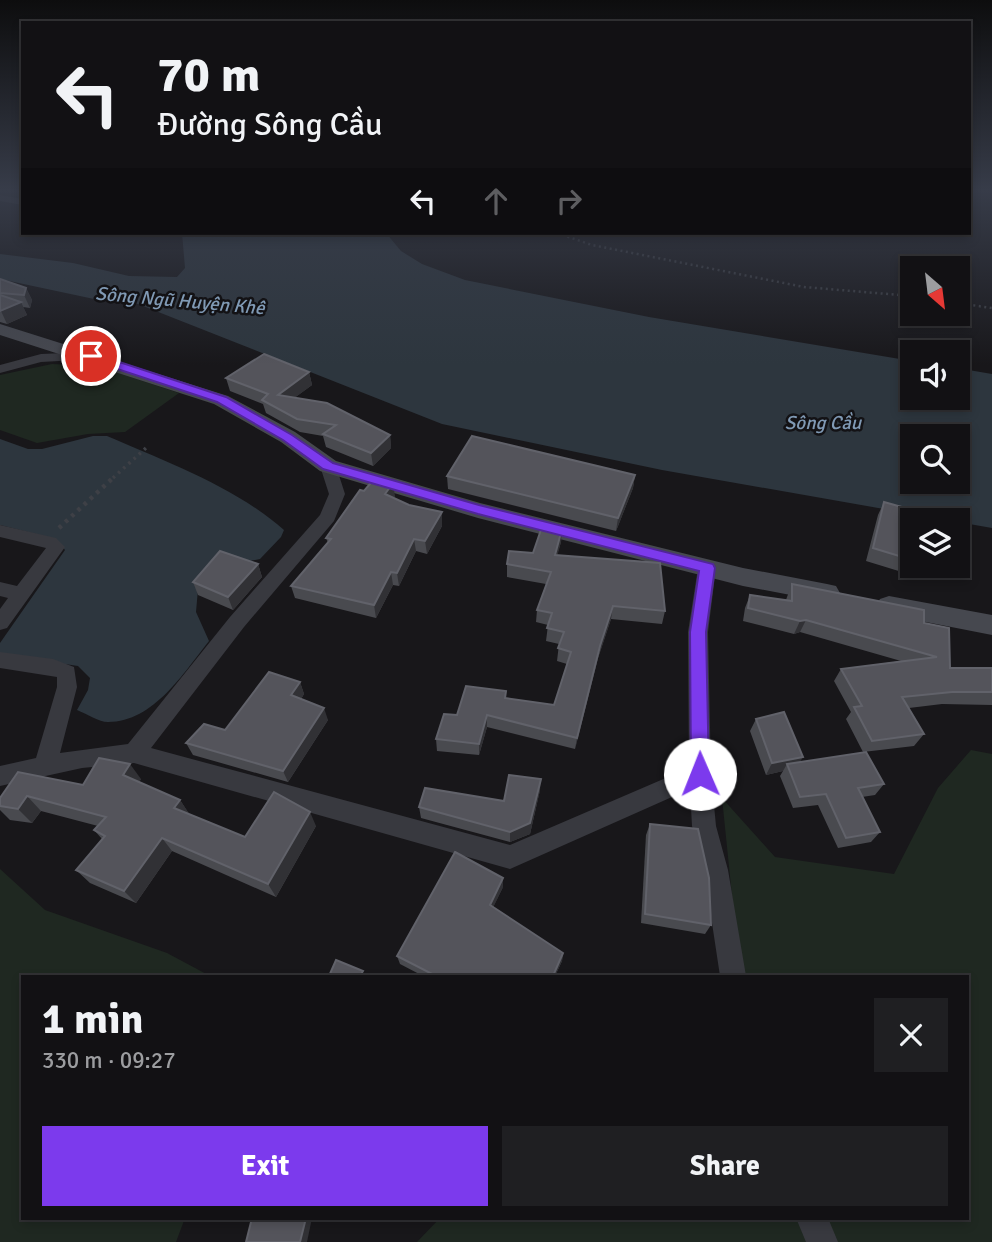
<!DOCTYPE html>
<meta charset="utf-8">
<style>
body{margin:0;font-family:Signika,sans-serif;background:#1f1f22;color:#f1f3f6;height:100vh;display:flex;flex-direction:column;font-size:26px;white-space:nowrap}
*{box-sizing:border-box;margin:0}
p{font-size:23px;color:#9c9da0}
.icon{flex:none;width:38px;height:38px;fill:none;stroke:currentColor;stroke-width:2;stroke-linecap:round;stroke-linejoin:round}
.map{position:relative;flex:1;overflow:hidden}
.drawer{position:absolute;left:21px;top:975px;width:948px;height:245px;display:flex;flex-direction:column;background:#121114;border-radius:0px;box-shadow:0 4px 10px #0003,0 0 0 2px #313134}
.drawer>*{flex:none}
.banner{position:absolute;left:21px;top:21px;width:950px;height:214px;border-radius:0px;box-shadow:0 4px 10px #0003,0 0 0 2px #313134;background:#121114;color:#f1f3f6;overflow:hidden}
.needle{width:46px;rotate:152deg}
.tools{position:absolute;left:900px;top:256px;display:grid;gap:14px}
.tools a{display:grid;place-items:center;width:70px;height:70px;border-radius:0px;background:#121114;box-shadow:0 4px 10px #0003,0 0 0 2px #313134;font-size:35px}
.pin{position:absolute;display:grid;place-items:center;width:60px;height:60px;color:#fff;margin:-30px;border:4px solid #fff;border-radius:50%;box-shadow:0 2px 7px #0007}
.me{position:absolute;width:77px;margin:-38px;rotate:359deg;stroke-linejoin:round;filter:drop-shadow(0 0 5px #0008)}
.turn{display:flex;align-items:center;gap:24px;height:147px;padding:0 21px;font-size:32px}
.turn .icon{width:91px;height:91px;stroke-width:2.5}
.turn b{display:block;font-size:49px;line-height:60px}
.lanes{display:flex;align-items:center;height:66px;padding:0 21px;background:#0003;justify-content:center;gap:35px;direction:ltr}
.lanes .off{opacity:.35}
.round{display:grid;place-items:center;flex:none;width:74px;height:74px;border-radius:0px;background:#1f1f22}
.overview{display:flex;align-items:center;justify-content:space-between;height:119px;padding:0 21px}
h1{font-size:42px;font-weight:800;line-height:52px}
.action{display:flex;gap:14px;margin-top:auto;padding:14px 21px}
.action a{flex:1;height:80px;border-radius:0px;background:#7c3aed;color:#fff;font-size:28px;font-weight:800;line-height:80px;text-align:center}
.action a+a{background:#1f1f22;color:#f1f3f6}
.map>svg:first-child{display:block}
.green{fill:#1f2821}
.water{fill:#2d363e;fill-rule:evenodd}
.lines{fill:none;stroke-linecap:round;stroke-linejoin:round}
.path-far2{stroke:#3e4046;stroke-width:2.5;stroke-dasharray:2 3.5;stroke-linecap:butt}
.path-far1{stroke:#3e4046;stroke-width:3.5;stroke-dasharray:2.5 4.5;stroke-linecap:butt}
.path{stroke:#3e4046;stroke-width:4.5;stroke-dasharray:3.5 5;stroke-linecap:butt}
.street{fill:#38393f;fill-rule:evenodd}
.secondary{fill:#46484f;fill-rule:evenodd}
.wall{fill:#494a4f}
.shaded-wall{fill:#313135}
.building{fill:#54545b;stroke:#61626a;stroke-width:2}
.route{fill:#7c3aed;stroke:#51269a;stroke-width:2}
.labels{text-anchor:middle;stroke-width:5;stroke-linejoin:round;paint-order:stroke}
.far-water-label{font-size:19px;font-style:italic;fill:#809ab5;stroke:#131215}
</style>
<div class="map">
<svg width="992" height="1242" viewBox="0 0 992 1242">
<rect width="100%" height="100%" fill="#18171a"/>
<!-- green -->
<g class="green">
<polygon points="52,364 97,366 179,393 125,432 88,434 37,443 0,430 0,375"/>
<polygon points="971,750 992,754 992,1242 417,1242 440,1218 968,1218 968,976 721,976 739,964 722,798 775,857 894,874 938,788"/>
<polygon points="0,869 45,910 167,953 210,976 23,976 23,1218 185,1218 176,1242 0,1242"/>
</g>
<!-- water -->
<g class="water">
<path d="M182 233H386L401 251 422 264 465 280 649 317 912 361V397H957V368L992 374V528L662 470 442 424 138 304 94 299 0 279V254L73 263 129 276 177 277 185 268ZM912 436H957V481H912Z"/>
<path d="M93 436H107C165 461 237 488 284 530L281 537 260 559 244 562 198 589 196 612 209 641C184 672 154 722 108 722 99 722 87 714 77 710L88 690 90 678 78 666 0 654V643L65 550 56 539 0 525V439L28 449H42Z"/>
</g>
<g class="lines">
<!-- path-far2 -->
<g class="path-far2">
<polyline points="557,233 592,245 804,287 912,296"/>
<polyline points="957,303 992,308"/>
</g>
<!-- path-far1 -->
<polyline class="path-far1" points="113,478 147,447"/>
<!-- path -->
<polyline class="path" points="59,528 115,476"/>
<!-- street -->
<g class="street">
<polygon points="0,195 23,199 23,205 0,201"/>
<polygon points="90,352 95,353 95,359 41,362 0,373 0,365 41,354"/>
<polygon points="328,461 336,466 345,494 334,521 244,627 151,748 510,845 689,768 688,632 698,568 701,563 713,563 716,568 708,632 711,774 716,826 728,870 746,976 720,976 704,870 692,826 690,789 510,869 134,763 82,768 0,786 0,766 36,758 57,687 57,677 0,668 0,652 53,659 74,667 77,687 60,753 128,744 230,617 320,515 329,494 320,466"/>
<polygon points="0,525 56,538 65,547 7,628 0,630 0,609 8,598 0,596 0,582 17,586 46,548 0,537"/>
<polygon points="796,1218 828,1218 838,1242 806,1242"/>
</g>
<!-- secondary -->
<g class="secondary">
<polygon points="0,324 228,396 295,432 336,461 480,503 743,568 827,584 836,586 840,593 836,600 827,602 743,586 478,518 320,471 281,442 214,404 0,335"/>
<polygon points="889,596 992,615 992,635 880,613 876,606 880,599"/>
</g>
</g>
<!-- wall -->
<g class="wall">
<polygon points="0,279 26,288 32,300 30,308 23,307 27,315 7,324 0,322"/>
<polygon points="309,372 312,385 294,398 390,435 391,448 373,466 326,447 323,436 300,432 266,413 263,404 230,391 226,378"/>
<polygon points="635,475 633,488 616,531 448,489 447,476"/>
<polygon points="364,491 395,496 393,498 442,526 427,554 416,551 399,586 393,585 376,618 295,598 291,586 328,543 326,538"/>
<polygon points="884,502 912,520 912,565 936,565 928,580 866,561 878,515"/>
<polygon points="562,529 561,542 557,555 665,611 662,624 611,619 598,658 575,749 487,727 479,755 437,751 436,739 457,715 506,691 506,698 554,705 567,664 557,661 559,644 546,641 548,625 536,622 537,610 546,584 507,577 507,564 533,553"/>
<polygon points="258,564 262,577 233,610 198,595 193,582"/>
<polygon points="792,584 924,623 950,668 992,668 992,705 942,704 909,708 924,734 914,746 863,752 846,719 851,712 834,681 841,669 901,661 800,632 794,634 743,621 745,608 750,595 786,600 787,597"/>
<polygon points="300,682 304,694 301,699 328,720 288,782 193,755 186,743 225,730"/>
<polygon points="756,719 800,762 884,784 875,795 862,797 880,832 871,842 838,848 818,805 793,808 780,776 783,771 766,775 750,731"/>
<polygon points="141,779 139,782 180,800 189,814 245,837 316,826 276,897 172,851 136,903 90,883 76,870 102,839 94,830 98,826 41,811 32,823 10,820 0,810 0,798 83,785"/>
<polygon points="540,790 530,834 510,842 421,818 419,807 504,801"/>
<polygon points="650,824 711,925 705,934 641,923 646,835"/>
<polygon points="503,887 493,907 563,953 562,961 555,976 423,976 400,964 397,956"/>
</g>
<!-- shaded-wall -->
<g class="shaded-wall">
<polygon points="26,288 32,300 30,308 24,295"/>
<polygon points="21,302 27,315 7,324 1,311"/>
<polygon points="309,372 312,385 281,408 278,395"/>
<polygon points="390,435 391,448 373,466 371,453"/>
<polygon points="635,475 633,488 616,531 618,518"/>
<polygon points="393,483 395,496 387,507 385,494"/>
<polygon points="442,512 442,526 427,554 425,541"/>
<polygon points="562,529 561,542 554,568 555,555"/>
<polygon points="414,539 416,551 399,586 397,573"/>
<polygon points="258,564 262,577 233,610 228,597"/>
<polygon points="391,572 393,585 376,618 374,605"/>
<polygon points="613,606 611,619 598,658 575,749 577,738 600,646"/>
<polygon points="806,620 800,632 794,634 800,621"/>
<polygon points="300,682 304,694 296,707 291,695"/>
<polygon points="324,708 328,720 288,782 283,771"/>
<polygon points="487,715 487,727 479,755 479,744"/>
<polygon points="803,757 796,769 787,764 783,771 766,775 772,763"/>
<polygon points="130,764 141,779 134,790 123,775"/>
<polygon points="541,779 540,790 530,834 510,842 510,832"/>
<polygon points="27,796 41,811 32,823 18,809"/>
<polygon points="180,800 190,815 174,808"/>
<polygon points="310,812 316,826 276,897 268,884"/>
<polygon points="162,838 172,851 136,903 124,891"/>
<polygon points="503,878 503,887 490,914 490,905"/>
<polygon points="563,953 562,961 555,976 553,976"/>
<polygon points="306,1218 312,1218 307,1242 300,1242"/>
</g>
<!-- building -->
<g class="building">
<polygon points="0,279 26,288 24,295 0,293"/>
<polygon points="0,295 21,302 0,311"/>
<polygon points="264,354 309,372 278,395 327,403 390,435 371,453 323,434 336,425 297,419 262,400 268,394 226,378"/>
<polygon points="472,436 635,475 618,518 447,476"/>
<polygon points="375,478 393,483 385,494 409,505 442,512 425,541 414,539 397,573 391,572 374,605 291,586 331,539 326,538 360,490 364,491"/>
<polygon points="884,502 941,518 941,520 912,520 912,560 873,548"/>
<polygon points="543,524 562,529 555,555 660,563 665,611 613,606 600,646 577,738 487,715 479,744 436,739 444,714 457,715 466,686 506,691 505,698 554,705 571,652 558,648 564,632 547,628 552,613 537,610 551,572 507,564 509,551 533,553"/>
<polygon points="220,551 258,564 228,597 193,582"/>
<polygon points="792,584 924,610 924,623 949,628 950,668 992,668 992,692 952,692 902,697 924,734 872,741 854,707 862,706 841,669 937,657 806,620 800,621 748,608 750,595 792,601"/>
<polygon points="269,672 300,682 291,695 324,708 283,771 186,743 204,724 225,730"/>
<polygon points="784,712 803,757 772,763 756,719"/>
<polygon points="866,752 884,784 858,788 880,832 846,838 826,794 800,797 787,764"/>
<polygon points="99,758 130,764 123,775 180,800 174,808 245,837 274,792 310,812 268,884 162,838 124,891 76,870 105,836 94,830 106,817 27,796 18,809 0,806 0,798 18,772 83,785"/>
<polygon points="509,775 541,779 530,823 510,832 419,807 425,788 504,801"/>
<polygon points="650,824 698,829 709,878 711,925 645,914"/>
<polygon points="455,852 503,878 490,905 563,953 553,976 436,976 397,956"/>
<polygon points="336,960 363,971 360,976 329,976"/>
<polygon points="252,1218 306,1218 300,1242 246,1242"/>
</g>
<!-- sky -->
<linearGradient id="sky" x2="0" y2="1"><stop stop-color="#0d0d0e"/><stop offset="0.52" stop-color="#373c49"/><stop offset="1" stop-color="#373c49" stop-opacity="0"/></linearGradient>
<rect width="992" height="365" fill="url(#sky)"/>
<!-- route -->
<polygon class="route" points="87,354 95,354 226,397 292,435 333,463 479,505 713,564 715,568 706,632 709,774 706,780 700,782 693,780 691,774 690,632 699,571 478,514 323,469 283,440 217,402 87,359"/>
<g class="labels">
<!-- far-water labels -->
<g class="far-water-label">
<text transform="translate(180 300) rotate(5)" y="7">Sông Ngũ Huyện Khê</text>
<text x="823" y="429">Sông Cầu</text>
</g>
</g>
</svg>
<div class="tools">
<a><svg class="needle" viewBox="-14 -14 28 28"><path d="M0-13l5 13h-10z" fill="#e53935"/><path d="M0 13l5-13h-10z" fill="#9c9da0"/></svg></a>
<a><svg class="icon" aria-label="sound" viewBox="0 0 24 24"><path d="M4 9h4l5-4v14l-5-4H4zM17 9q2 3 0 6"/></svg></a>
<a><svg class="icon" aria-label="search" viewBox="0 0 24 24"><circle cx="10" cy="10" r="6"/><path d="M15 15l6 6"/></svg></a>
<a><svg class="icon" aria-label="layers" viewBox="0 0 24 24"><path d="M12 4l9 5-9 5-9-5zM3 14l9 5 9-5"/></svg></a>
</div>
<div class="pin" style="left:91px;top:356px;background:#d93025"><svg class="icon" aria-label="arrive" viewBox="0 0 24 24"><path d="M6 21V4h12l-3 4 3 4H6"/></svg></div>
<svg class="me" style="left:700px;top:774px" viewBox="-20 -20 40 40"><circle r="19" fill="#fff"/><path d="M0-13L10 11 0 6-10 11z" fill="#7c3aed"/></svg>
<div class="banner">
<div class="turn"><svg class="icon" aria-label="left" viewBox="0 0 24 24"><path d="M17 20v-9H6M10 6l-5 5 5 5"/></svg><div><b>70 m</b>Đường Sông Cầu</div></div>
<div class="lanes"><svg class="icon" aria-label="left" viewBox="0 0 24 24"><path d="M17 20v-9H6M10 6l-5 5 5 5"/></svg><svg class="icon off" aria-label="ahead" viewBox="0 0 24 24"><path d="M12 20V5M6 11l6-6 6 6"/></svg><svg class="icon off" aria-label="right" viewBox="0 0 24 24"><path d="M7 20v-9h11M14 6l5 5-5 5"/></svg></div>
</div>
<section class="drawer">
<div class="overview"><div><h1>1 min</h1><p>330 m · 09:27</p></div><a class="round"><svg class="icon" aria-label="close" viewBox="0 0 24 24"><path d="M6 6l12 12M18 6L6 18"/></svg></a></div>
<div class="action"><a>Exit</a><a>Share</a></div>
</section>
</div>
